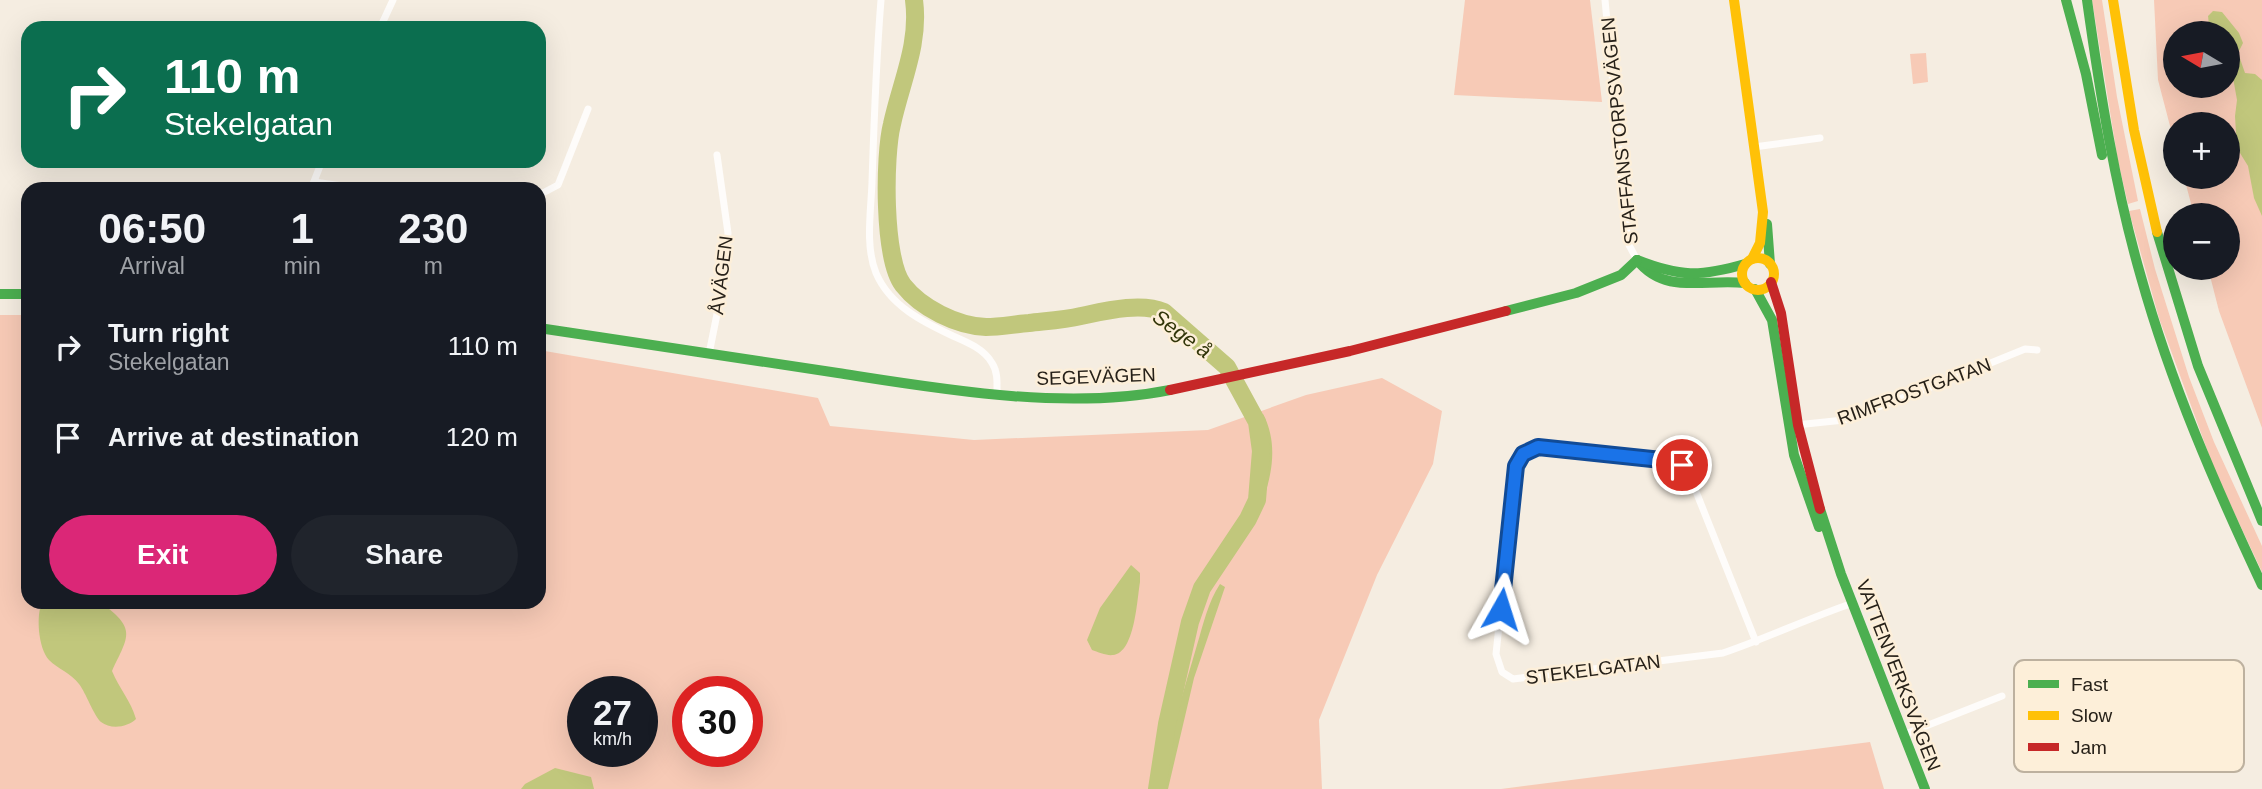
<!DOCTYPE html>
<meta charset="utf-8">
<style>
body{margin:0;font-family:Arial,sans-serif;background:#20242c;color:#f1f3f6;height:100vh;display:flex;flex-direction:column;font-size:26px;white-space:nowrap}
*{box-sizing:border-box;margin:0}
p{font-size:23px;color:#9ea1a6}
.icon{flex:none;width:38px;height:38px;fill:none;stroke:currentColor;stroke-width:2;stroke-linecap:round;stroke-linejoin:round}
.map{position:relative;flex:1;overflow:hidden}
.side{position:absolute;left:21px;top:182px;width:525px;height:427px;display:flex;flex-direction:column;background:#171b24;border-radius:21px;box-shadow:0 7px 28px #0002}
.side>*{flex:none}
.banner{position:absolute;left:21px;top:21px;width:525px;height:147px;border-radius:21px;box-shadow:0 7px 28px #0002;background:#0b6e4f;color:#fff;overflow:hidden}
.needle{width:46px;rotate:280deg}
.controls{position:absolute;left:2163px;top:21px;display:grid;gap:14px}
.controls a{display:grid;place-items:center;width:77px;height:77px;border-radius:50%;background:#171b24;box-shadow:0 7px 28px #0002;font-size:35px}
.speed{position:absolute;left:567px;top:676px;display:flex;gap:14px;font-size:35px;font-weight:700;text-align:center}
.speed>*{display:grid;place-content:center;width:91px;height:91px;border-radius:50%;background:#171b24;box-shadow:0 7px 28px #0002;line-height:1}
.speed small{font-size:18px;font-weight:400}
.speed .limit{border:10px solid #d22;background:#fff;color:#111}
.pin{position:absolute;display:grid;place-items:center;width:60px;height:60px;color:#fff;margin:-30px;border:4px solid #fff;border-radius:50%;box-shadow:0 2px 7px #0007}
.me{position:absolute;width:77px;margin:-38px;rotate:6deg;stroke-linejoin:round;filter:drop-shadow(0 0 5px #0008)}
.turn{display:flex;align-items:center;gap:24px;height:147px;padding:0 28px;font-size:32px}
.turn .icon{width:91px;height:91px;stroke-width:2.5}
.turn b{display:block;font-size:49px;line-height:60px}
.eta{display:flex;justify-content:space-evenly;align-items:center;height:119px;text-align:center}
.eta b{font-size:42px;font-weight:800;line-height:49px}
.cta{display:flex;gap:14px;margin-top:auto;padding:14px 28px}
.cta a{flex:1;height:80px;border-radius:42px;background:#db2777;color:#fff;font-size:28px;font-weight:800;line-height:80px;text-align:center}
.cta a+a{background:#20242c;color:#f1f3f6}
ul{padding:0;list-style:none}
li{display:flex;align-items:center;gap:21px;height:91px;padding:0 28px}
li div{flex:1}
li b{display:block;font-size:26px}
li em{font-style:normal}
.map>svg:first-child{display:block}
.green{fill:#f7cab6;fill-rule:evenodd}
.water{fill:#c1c77c}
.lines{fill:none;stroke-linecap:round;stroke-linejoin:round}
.river{stroke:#c1c77c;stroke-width:18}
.street{stroke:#fefcfa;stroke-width:7}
.fast{stroke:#4caf50;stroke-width:10}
.slow{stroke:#ffc107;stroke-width:10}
.jam{stroke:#c62828;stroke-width:10}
.route-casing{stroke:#114b97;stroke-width:18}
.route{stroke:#1a73e8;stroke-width:12}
.labels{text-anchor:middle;stroke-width:5;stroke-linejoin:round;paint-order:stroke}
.street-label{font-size:19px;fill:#272119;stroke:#fdefd9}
.water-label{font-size:21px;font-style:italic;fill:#313509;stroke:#fdefd9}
.key{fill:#fdefd9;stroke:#bdb19f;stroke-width:2}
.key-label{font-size:19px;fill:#272119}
</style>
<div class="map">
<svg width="2262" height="789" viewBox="0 0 2262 789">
<rect width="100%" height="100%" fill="#f5ede1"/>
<!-- green -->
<g class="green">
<polygon points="1465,0 1590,0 1602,102 1454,95"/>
<polygon points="2092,0 2102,0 2117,97 2138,201 2128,204 2118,161"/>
<path d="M2154 0H2262V428L2219 311 2208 268H2228V215H2194L2184 177H2228V124H2175V145L2158 80ZM2175 33H2228V86H2175Z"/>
<polygon points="1926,53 1928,82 1913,84 1910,54"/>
<polygon points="2140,209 2155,269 2189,377 2214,442 2262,546 2262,572 2216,474 2159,318 2129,211"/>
<path d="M0 315H28V602H539V350L818 398 830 426 974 440 1208 430 1306 395 1382 378 1442 411 1433 464 1377 575 1319 720 1322 789H0ZM583 691H642V751H583ZM688 691H747V751H688Z"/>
<polygon points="1870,742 1884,789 1501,789"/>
</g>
<!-- water -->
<g class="water">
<polygon points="2213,11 2222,12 2239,33 2243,43 2238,53 2245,73 2255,74 2262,80 2262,216 2254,198 2248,166 2240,153 2236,133 2235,116 2237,100 2232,72 2228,64 2228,33 2210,33 2208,16"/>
<path d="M1258 414H1263C1283 451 1267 497 1249 531L1245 529C1266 491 1273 456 1258 414Z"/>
<path d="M1131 565 1140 573V582C1137 599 1135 653 1113 655 1107 656 1098 652 1092 650L1087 640 1100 608Z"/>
<path d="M1220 584 1225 587 1194 678 1168 789H1161C1168 740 1183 693 1197 645 1203 625 1208 602 1220 584Z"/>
<path d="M42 602H100C137 629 129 635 112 671 119 688 131 701 136 719 128 727 111 730 101 722 94 716 86 693 79 684 71 673 58 669 49 660 38 648 36 615 42 602Z"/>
<polygon points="555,768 591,777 594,789 521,789 525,784"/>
</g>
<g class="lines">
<!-- river -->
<path class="river" d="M914 0C920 44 901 82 892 124 884 156 883 259 903 285 921 308 957 326 986 327 1000 327 1015 324 1029 323 1046 321 1064 320 1081 316 1105 311 1141 302 1164 312L1227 367 1257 422 1261 451 1257 500 1248 519 1202 588 1190 622 1167 724 1157 789"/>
<!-- street -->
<g class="street">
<path d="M881 0C876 61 874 121 872 182 871 211 865 246 876 273 890 306 923 322 953 336 967 342 984 349 992 363 998 372 997 383 997 394"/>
<polyline points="1605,0 1627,233 1629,245 1637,260"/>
<polyline points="380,28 393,0"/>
<polyline points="1754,147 1820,138"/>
<polyline points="314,182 364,189"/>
<polyline points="311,189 322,161"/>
<polyline points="539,195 558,185 588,109"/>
<polyline points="709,354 721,294 728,233 717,155"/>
<polyline points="1796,425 1844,420 1944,382 2025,349 2037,350"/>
<path d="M1756 642 1689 474 1682 465 1671 461 1538 447 1523 454 1516 466 1496 654 1502 672 1513 679 1723 653C1767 638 1809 618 1853 603"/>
<polyline points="1903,735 2002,696"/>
</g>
<!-- fast -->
<g class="fast">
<polyline points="2066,0 2086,74 2102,155"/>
<path d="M2087 0C2100 93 2115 187 2141 277 2171 384 2215 485 2262 585"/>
<polyline points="1767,224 1770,264"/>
<polyline points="2157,232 2198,366 2262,521"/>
<path d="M1637 260C1665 296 1706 278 1745 283"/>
<path d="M1637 260C1680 277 1700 277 1745 264"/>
<polyline points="1755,289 1772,320 1794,455 1819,527"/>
<polyline points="0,294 28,294"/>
<polyline points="1506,311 1576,293 1621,275 1637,260"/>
<path d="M539 328C639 343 738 358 838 373 941 389 1066 411 1170 390"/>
<polyline points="1820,509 1841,574 1925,789"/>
</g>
<!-- slow -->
<g class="slow">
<polyline points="1734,0 1763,212 1760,243 1752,259"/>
<polyline points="2113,0 2134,130 2157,232"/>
<circle cx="1758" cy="274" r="16"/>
</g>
<!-- jam -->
<g class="jam">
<polyline points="1771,282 1781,313 1798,425 1820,509"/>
<polyline points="1170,390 1350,351 1506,311"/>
</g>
</g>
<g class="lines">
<!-- route casing -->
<g class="route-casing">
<polyline id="route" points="1501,609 1516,466 1523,454 1538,447 1671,461 1682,465"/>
</g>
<!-- route -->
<use href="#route" class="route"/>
</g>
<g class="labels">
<!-- street labels -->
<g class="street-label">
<text transform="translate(1619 131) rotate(-96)" y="7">STAFFANSTORPSVÄGEN</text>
<text transform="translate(721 275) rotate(-83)" y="7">ÅVÄGEN</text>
<text transform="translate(1096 376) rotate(-2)" y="7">SEGEVÄGEN</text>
<text transform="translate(1914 391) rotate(-20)" y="7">RIMFROSTGATAN</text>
<text transform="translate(1593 669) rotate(-7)" y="7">STEKELGATAN</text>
<text transform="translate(1899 675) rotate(69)" y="7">VATTENVERKSVÄGEN</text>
</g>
<!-- water labels -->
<g class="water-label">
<text transform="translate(1182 334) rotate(36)" y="7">Sege å</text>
</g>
</g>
<!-- legend -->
<rect x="2014" y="660" width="230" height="112" rx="10" class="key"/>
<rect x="2028" y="680" width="31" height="8" fill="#4caf50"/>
<rect x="2028" y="711" width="31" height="9" fill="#ffc107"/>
<rect x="2028" y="743" width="31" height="8" fill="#c62828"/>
<g class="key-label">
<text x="2071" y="691">Fast</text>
<text x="2071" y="722">Slow</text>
<text x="2071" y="754">Jam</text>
</g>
</svg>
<div class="controls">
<a><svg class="needle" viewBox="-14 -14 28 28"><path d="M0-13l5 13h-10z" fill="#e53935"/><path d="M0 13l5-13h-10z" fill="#9ea1a6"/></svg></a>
<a>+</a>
<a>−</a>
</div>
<div class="speed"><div>27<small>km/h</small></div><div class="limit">30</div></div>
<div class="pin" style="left:1682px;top:465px;background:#d93025"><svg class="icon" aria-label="arrive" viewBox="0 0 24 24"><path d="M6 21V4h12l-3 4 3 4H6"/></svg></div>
<svg class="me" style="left:1501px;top:609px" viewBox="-20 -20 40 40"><path d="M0-17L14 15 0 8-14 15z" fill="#1a73e8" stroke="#fff" stroke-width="4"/></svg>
<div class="banner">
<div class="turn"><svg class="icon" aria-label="right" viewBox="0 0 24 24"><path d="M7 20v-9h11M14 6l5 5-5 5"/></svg><div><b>110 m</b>Stekelgatan</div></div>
</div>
<section class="side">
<div class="eta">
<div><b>06:50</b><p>Arrival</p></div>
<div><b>1</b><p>min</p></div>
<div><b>230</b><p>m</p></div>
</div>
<ul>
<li><svg class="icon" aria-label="right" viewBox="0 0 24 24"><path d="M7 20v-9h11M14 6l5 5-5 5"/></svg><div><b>Turn right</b><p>Stekelgatan</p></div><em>110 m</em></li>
<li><svg class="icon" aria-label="arrive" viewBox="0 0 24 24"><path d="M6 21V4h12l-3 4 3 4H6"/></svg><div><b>Arrive at destination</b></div><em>120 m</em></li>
</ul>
<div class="cta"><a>Exit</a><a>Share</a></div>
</section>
</div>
